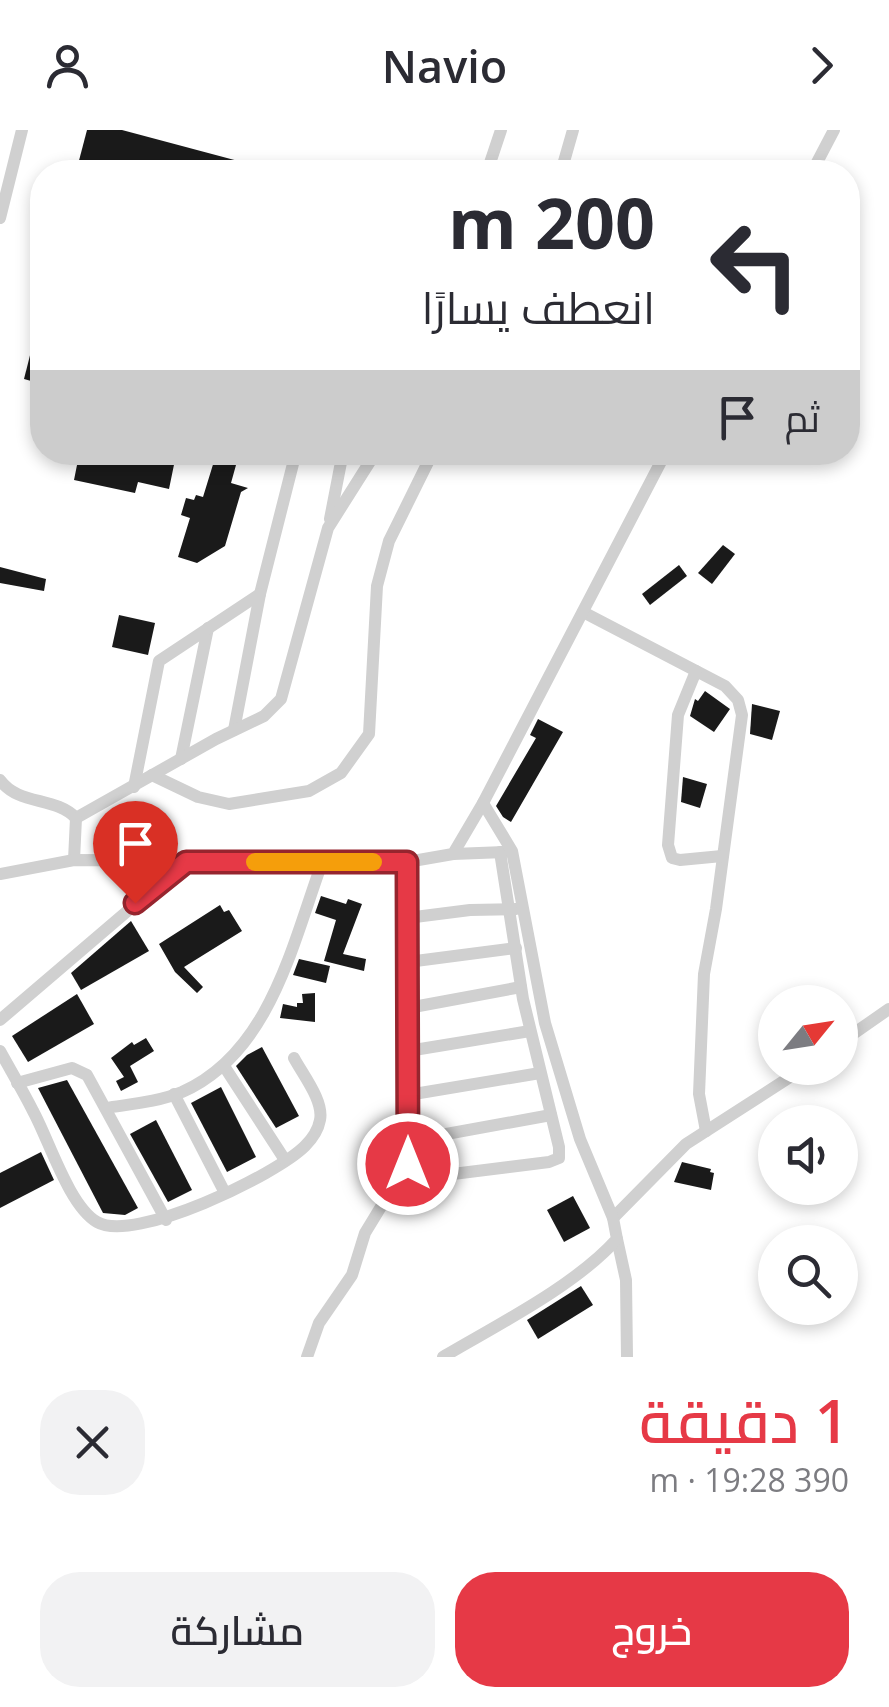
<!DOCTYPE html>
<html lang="ar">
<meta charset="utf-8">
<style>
body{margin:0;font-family:"Open Sans",Cairo,sans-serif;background:#f2f2f3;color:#2b2b33;direction:rtl;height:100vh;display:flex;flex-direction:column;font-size:38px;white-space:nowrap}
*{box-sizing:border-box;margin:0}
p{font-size:32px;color:#7c7c81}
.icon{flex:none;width:55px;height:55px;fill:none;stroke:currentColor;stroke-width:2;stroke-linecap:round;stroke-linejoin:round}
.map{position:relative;height:1227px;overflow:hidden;direction:ltr}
.sheet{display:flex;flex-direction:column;background:#fff;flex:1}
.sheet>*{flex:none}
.guide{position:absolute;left:30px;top:30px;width:830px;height:305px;border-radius:40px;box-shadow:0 5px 15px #0003;direction:rtl;background:#fff;color:#2b2b33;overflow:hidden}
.needle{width:65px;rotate:60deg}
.buttons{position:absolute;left:758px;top:855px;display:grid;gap:20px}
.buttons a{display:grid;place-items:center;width:100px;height:100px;border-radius:50%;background:#fff;box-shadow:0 5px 15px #0003;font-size:50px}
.pin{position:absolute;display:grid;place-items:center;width:85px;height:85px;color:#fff;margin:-102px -42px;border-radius:50% 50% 50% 0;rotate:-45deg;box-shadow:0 0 10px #0007}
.pin .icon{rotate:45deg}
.me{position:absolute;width:110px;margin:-55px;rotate:0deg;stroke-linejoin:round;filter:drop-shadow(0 0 8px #0008)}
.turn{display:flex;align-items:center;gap:35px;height:210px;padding:0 40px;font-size:45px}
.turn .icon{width:130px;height:130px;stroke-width:2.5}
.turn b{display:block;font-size:70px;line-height:85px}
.then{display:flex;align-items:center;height:95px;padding:0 40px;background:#0003;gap:20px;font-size:38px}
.round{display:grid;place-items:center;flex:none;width:105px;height:105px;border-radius:40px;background:#f2f2f3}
.summary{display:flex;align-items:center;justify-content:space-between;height:170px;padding:0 40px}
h1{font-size:60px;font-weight:600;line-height:75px;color:#e63946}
.primary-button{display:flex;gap:20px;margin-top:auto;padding:20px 40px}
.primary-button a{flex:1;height:115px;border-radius:40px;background:#e63946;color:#fff;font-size:40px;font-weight:600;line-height:115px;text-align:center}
.primary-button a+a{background:#f2f2f3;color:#2b2b33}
header{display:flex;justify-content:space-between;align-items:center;height:130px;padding:0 40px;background:#fff;font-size:45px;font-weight:600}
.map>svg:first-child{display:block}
.building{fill:#1a1a1a}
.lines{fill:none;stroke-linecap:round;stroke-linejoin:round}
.minor{stroke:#d0d0d0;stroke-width:12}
.route-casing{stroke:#96252e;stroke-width:25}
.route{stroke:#e63946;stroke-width:18}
.slow{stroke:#f59e0b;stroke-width:18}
</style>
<header><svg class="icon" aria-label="forward" viewBox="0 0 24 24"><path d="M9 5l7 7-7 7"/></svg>Navio<svg class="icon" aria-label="person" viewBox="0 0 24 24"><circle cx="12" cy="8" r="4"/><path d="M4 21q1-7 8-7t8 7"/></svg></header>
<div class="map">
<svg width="889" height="1227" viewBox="0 0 889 1227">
<rect width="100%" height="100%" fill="#fff"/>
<!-- building -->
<g class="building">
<polygon points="87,0 122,0 257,36 256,42 76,42"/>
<polygon points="40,186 42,187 42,254 24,249"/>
<polygon points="130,322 176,325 169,359 138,352 135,363 74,350 79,325 127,335"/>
<polygon points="215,328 236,335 231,353 248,358 241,362 225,416 197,433 178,427 190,388 181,385 186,368 194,370 196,365 203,367"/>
<polygon points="723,415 735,424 712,454 698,443"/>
<polygon points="679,435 687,446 650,475 642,464"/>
<polygon points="0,437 46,449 44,461 0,453"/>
<polygon points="119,485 155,493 148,525 112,517"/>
<polygon points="705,561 730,579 714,602 690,586 695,569 698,571"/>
<polygon points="752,574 780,581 772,610 750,604"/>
<polygon points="538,589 563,602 511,692 503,687 496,676 536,608 530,605"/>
<polygon points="683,647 707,654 700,678 681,672"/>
<polygon points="321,766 346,774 348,769 362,774 343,824 366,829 364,841 324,831 336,790 315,783"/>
<polygon points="220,775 224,782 229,780 242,801 184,837 203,857 197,863 175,842 159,814"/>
<polygon points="131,791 149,821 81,860 71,843"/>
<polygon points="299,829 330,836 326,853 293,845"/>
<polygon points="315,863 315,892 280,888 283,874 297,877 297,873 303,873 302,864"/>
<polygon points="77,864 94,894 28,932 12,906"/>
<polygon points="146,908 154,921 130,936 138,952 121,961 116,951 124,947 111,928 132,912 134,915"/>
<polygon points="262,917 299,986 276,998 236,936 247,925"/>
<polygon points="67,950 138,1078 125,1085 103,1083 38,958"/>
<polygon points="221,957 256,1027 227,1042 191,973"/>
<polygon points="156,990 192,1060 168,1072 130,1004"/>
<polygon points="41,1022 54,1050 0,1078 0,1043"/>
<polygon points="682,1032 711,1039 710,1042 714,1043 711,1060 674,1052"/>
<polygon points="573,1066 590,1098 564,1112 547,1080"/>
<polygon points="581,1156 593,1175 538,1209 527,1190"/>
</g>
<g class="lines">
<!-- minor -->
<g class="minor">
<polyline points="487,42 501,0"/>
<polyline points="561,42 573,0"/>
<polyline points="812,42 834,0"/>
<polyline points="0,88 22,0"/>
<polyline points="330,389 343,322"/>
<polyline points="583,482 725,556 738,570 742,585 716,779 704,844 699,964 706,1001"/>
<polyline points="696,541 678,585 668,715 672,728 680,730 722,726"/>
<polyline points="234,600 260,464 296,322"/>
<polyline points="181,629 208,498"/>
<polyline points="152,645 198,667 229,674 309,661 341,643 369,604 377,456 389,411 433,322"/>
<path d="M0 650C19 676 55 666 76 688"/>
<polyline points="134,657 159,531 260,464"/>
<polyline points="76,688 216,609 264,586 281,569 328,398 376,322"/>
<polyline points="453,724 505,722"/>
<polyline points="74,730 76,688"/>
<polyline points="0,744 74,730 407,732 453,724 483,673 666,322"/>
<polyline points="407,788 470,780 516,779"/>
<polyline points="408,832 516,818"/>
<polyline points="408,878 521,857"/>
<polyline points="0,890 186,731"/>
<polyline points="840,913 889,879"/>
<path d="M0 921C11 941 23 961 33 981 49 1010 69 1076 97 1092 134 1114 276 1045 305 1016 312 1009 318 1001 320 990 324 971 303 945 294 928"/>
<polyline points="408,921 530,901"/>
<polyline points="224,936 285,1030"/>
<polyline points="17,953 72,938 87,945 166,1090"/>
<polyline points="174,964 225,1063"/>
<polyline points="408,965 540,943"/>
<path d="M106 978C131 974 158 972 182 962 270 923 292 815 322 733"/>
<polyline points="408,1011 551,985"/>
<polyline points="407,1034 413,1046 421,1048 549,1032 559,1028 559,1017 523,869 500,722"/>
<polyline points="613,1088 686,1014 804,938"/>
<polyline points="617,1109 626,1150 627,1227"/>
<polyline points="307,1227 319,1193 352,1145 365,1103 407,1034 407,732"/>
<path d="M443 1227C497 1195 575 1156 617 1109L613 1088 580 1009 545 893 512 721 483 673"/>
</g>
</g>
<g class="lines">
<!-- route casing -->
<g class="route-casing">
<polyline id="route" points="135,773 186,732 407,732 408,1034"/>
</g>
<!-- route -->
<use href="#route" class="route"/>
<!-- slow -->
<polyline class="slow" points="255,732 373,732"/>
</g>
</svg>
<div class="buttons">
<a><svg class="needle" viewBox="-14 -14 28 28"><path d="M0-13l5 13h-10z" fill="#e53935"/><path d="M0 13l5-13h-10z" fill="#7c7c81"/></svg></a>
<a><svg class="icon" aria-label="sound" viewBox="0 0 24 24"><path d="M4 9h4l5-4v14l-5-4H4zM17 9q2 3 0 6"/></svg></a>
<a><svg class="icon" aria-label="search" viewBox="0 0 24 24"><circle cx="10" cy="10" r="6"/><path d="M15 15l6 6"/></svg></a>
</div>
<div class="pin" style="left:135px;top:773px;background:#d93025"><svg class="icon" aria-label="arrive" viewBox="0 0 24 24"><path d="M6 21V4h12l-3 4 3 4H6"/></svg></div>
<svg class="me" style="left:408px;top:1034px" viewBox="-20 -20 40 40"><circle r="17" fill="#e63946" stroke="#fff" stroke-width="3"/><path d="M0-11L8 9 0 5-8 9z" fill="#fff"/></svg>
<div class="guide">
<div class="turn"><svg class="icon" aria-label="left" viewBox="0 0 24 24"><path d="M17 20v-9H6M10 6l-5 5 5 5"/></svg><div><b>200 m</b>انعطف يسارًا</div></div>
<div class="then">ثم<svg class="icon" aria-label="arrive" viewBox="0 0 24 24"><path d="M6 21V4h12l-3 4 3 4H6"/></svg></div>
</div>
</div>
<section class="sheet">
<div class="summary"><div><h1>1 دقيقة</h1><p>390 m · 19:28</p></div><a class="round"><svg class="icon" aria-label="close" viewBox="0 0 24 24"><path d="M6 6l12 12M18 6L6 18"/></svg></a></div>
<div class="primary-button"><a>خروج</a><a>مشاركة</a></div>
</section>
